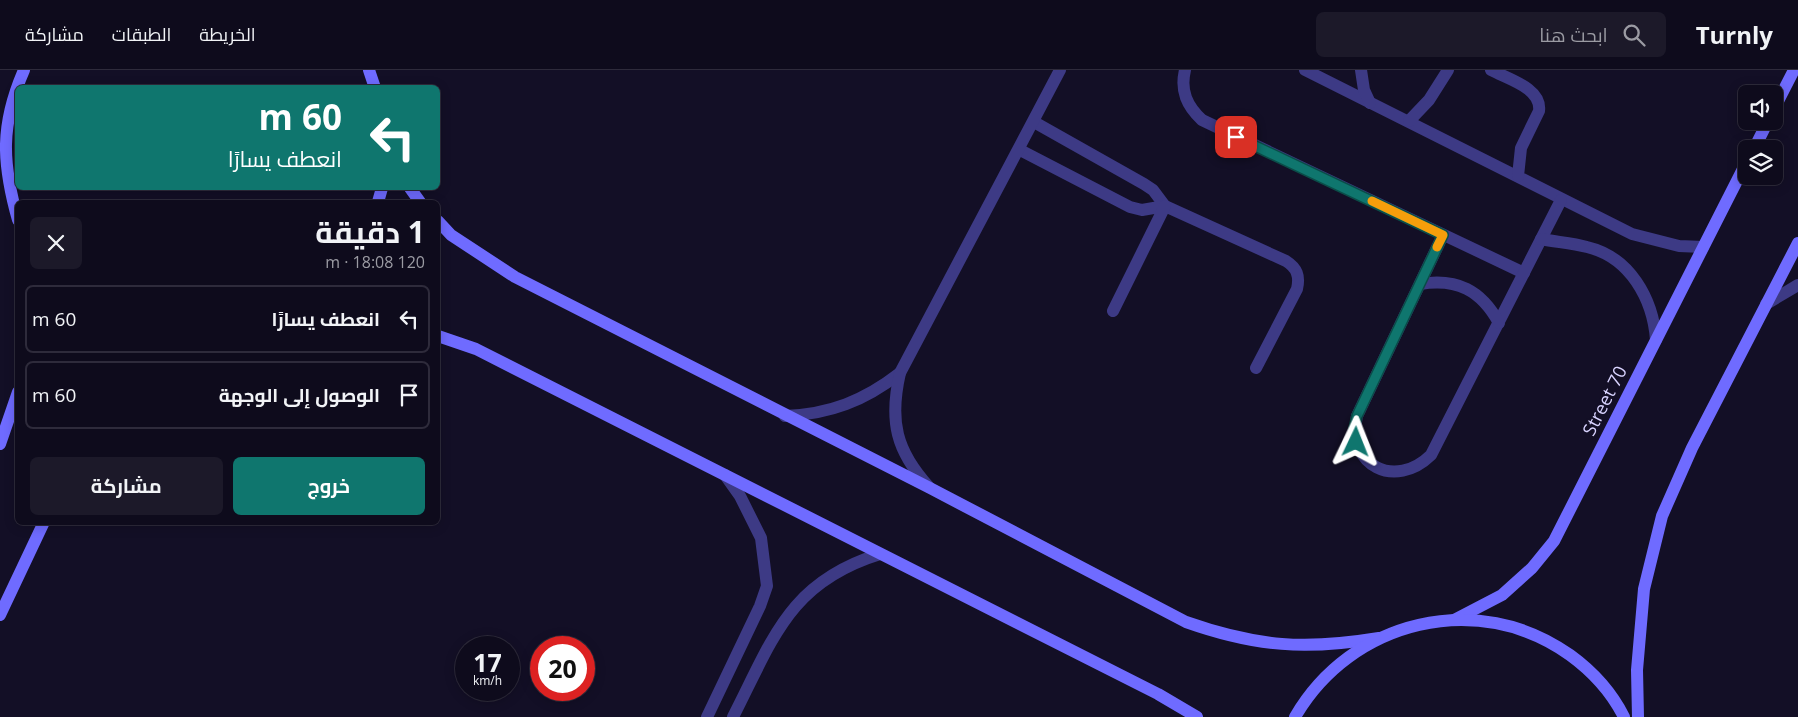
<!DOCTYPE html>
<html lang="ar">
<meta charset="utf-8">
<style>
body{margin:0;font-family:"Open Sans",Cairo,sans-serif;background:#1c1929;color:#f1f3f6;direction:rtl;height:100vh;display:flex;flex-direction:column;font-size:19px;white-space:nowrap}
*{box-sizing:border-box;margin:0}
p{font-size:16px;color:#9b9ba3}
.icon{flex:none;width:28px;height:28px;fill:none;stroke:currentColor;stroke-width:2;stroke-linecap:round;stroke-linejoin:round}
.map{position:relative;flex:1;overflow:hidden;direction:ltr}
.drawer{position:absolute;left:15px;top:130px;width:425px;height:325px;display:flex;flex-direction:column;background:#0e0b1c;border-radius:8px;box-shadow:0 2px 12px #0003,0 0 0 1px #2e2b3b;direction:rtl}
.drawer>*{flex:none}
.guide{position:absolute;left:15px;top:15px;width:425px;height:105px;border-radius:8px;box-shadow:0 2px 12px #0003,0 0 0 1px #2e2b3b;direction:rtl;background:#0f766e;color:#fff;overflow:hidden}
.buttons{position:absolute;left:1738px;top:15px;display:grid;gap:10px}
.buttons a{display:grid;place-items:center;width:45px;height:45px;border-radius:8px;background:#0e0b1c;box-shadow:0 2px 12px #0003,0 0 0 1px #2e2b3b;font-size:25px}
.speed{position:absolute;left:455px;top:566px;display:flex;gap:10px;font-size:25px;font-weight:700;text-align:center}
.speed>*{display:grid;place-content:center;width:65px;height:65px;border-radius:50%;background:#0e0b1c;box-shadow:0 2px 12px #0003,0 0 0 1px #2e2b3b;line-height:1}
.speed small{font-size:12px;font-weight:400}
.speed .limit{border:8px solid #d22;background:#fff;color:#111}
.pin{position:absolute;display:grid;place-items:center;width:42px;height:42px;color:#fff;margin:-21px;border-radius:10px;box-shadow:0 2px 8px #0006}
.me{position:absolute;width:55px;margin:-28px;rotate:2deg;stroke-linejoin:round;filter:drop-shadow(0 0 4px #0008)}
.turn{display:flex;align-items:center;gap:18px;height:105px;padding:0 15px;font-size:22px}
.turn .icon{width:65px;height:65px;stroke-width:2.5}
.turn b{display:block;font-size:35px;line-height:42px}
.round{display:grid;place-items:center;flex:none;width:52px;height:52px;border-radius:8px;background:#1c1929}
.head{display:flex;align-items:center;justify-content:space-between;height:85px;padding:0 15px}
h1{font-size:30px;font-weight:700;line-height:38px}
.cta{display:flex;gap:10px;margin-top:auto;padding:10px 15px}
.cta a{flex:1;height:58px;border-radius:8px;background:#0f766e;color:#fff;font-size:20px;font-weight:700;line-height:58px;text-align:center}
.cta a+a{background:#1c1929;color:#f1f3f6}
ul{padding:0;list-style:none}
li{display:flex;align-items:center;gap:15px;height:68px;margin:0 10px 8px;padding:0 5px;border:2px solid #2e2b3b;border-radius:8px}
li div{flex:1}
li b{display:block;font-size:19px}
li em{font-style:normal}
header{display:flex;align-items:center;gap:30px;box-sizing:border-box;height:70px;padding:0 25px;background:#0e0b1c;border-bottom:1px solid #2e2b3b}
header strong{font-size:24px}
nav{display:flex;gap:28px;margin-inline-start:auto;font-size:18px}
.search{width:350px;height:45px;background:#1c1929;display:flex;align-items:center;gap:12px;box-sizing:border-box;padding:0 18px;border-radius:8px;color:#9b9ba3;font-size:19px}
.map>svg:first-child{display:block}
.lines{fill:none;stroke-linecap:round;stroke-linejoin:round}
.service{stroke:#3d3a85;stroke-width:12}
.secondary{stroke:#6f6bff;stroke-width:12}
.route-casing{stroke:#0a4d48;stroke-width:12}
.route{stroke:#0f766e;stroke-width:9}
.slow{stroke:#f59e0b;stroke-width:9}
.labels{text-anchor:middle;stroke-width:4.5;stroke-linejoin:round;paint-order:stroke}
.street-label{font-size:18px;fill:#d9d4ff;stroke:#130f26}
</style>
<header>
<strong>Turnly</strong>
<div class="search"><svg class="icon" aria-label="search" viewBox="0 0 24 24"><circle cx="10" cy="10" r="6"/><path d="M15 15l6 6"/></svg>ابحث هنا</div>
<nav><a>الخريطة</a><a>الطبقات</a><a>مشاركة</a></nav>
</header>
<div class="map">
<svg width="1798" height="647" viewBox="0 0 1798 647">
<rect width="100%" height="100%" fill="#130f26"/>
<g class="lines">
<!-- service -->
<g class="service">
<path d="M1185 0C1180 21 1187 36 1202 50L1524 203"/>
<polyline points="1305,0 1632,164 1679,176 1703,177"/>
<polyline points="1361,0 1364,20 1370,33"/>
<path d="M1491 0C1508 9 1542 18 1539 41L1521 78 1518 106"/>
<polyline points="1409,51 1429,30 1448,0"/>
<path d="M1034 52 1144 114 1153 120 1165 136 1286 191C1297 198 1300 206 1297 219L1256 298"/>
<polyline points="1020,80 1130,137 1142,140 1165,136"/>
<path d="M1443 165 1357 346C1347 396 1395 420 1431 385L1561 130"/>
<path d="M1541 169C1556 172 1572 173 1587 177 1630 187 1653 229 1656 270"/>
<path d="M1420 214C1457 208 1481 220 1499 253"/>
<polyline points="1766,234 1798,215"/>
<polyline points="1113,241 1165,136"/>
<path d="M785 346C830 344 864 331 900 303"/>
<path d="M929 417C896 381 889 351 900 303L1060 0"/>
<polyline points="707,647 760,536 767,516 761,468 740,426 725,405"/>
<path d="M733 647C773 569 789 512 880 484"/>
</g>
<!-- secondary -->
<g class="secondary">
<polyline points="369,0 375,18"/>
<polyline points="1774,39 1794,0"/>
<polyline points="1754,79 1768,51"/>
<polyline points="410,118 420,132"/>
<polyline points="378,132 382,118"/>
<path d="M18 150C2 93 0 55 24 0"/>
<path d="M438 151 451 165 515 207 930 418 1186 552C1257 577 1306 580 1379 568"/>
<polyline points="438,266 476,279 1158,624 1197,647"/>
<polyline points="0,374 18,322"/>
<polyline points="0,545 44,452"/>
<polyline points="1454,550 1502,525 1532,498 1554,471 1746,93"/>
<path d="M1295 647C1351 550 1478 519 1570 585 1592 601 1612 623 1624 647"/>
<polyline points="1638,647 1637,600 1644,519 1662,446 1692,378 1798,173"/>
</g>
</g>
<g class="lines">
<!-- route casing -->
<g class="route-casing">
<polyline id="route" points="1236,67 1443,165 1357,346 1354,359 1356,372"/>
</g>
<!-- route -->
<use href="#route" class="route"/>
<!-- slow -->
<polyline class="slow" points="1372,131 1443,165 1437,177"/>
</g>
<g class="labels">
<!-- street labels -->
<g class="street-label">
<text transform="translate(1605 331) rotate(-63)" y="6">Street 70</text>
</g>
</g>
</svg>
<div class="buttons">
<a><svg class="icon" aria-label="sound" viewBox="0 0 24 24"><path d="M4 9h4l5-4v14l-5-4H4zM17 9q2 3 0 6"/></svg></a>
<a><svg class="icon" aria-label="layers" viewBox="0 0 24 24"><path d="M12 4l9 5-9 5-9-5zM3 14l9 5 9-5"/></svg></a>
</div>
<div class="speed"><div>17<small>km/h</small></div><div class="limit">20</div></div>
<div class="pin" style="left:1236px;top:67px;background:#d93025"><svg class="icon" aria-label="arrive" viewBox="0 0 24 24"><path d="M6 21V4h12l-3 4 3 4H6"/></svg></div>
<svg class="me" style="left:1356px;top:372px" viewBox="-20 -20 40 40"><path d="M0-17L14 15 0 8-14 15z" fill="#0f766e" stroke="#fff" stroke-width="4"/></svg>
<div class="guide">
<div class="turn"><svg class="icon" aria-label="left" viewBox="0 0 24 24"><path d="M17 20v-9H6M10 6l-5 5 5 5"/></svg><div><b>60 m</b>انعطف يسارًا</div></div>
</div>
<section class="drawer">
<div class="head"><div><h1>1 دقيقة</h1><p>120 m · 18:08</p></div><a class="round"><svg class="icon" aria-label="close" viewBox="0 0 24 24"><path d="M6 6l12 12M18 6L6 18"/></svg></a></div>
<ul>
<li><svg class="icon" aria-label="left" viewBox="0 0 24 24"><path d="M17 20v-9H6M10 6l-5 5 5 5"/></svg><div><b>انعطف يسارًا</b></div><em>60 m</em></li>
<li><svg class="icon" aria-label="arrive" viewBox="0 0 24 24"><path d="M6 21V4h12l-3 4 3 4H6"/></svg><div><b>الوصول إلى الوجهة</b></div><em>60 m</em></li>
</ul>
<div class="cta"><a>خروج</a><a>مشاركة</a></div>
</section>
</div>
